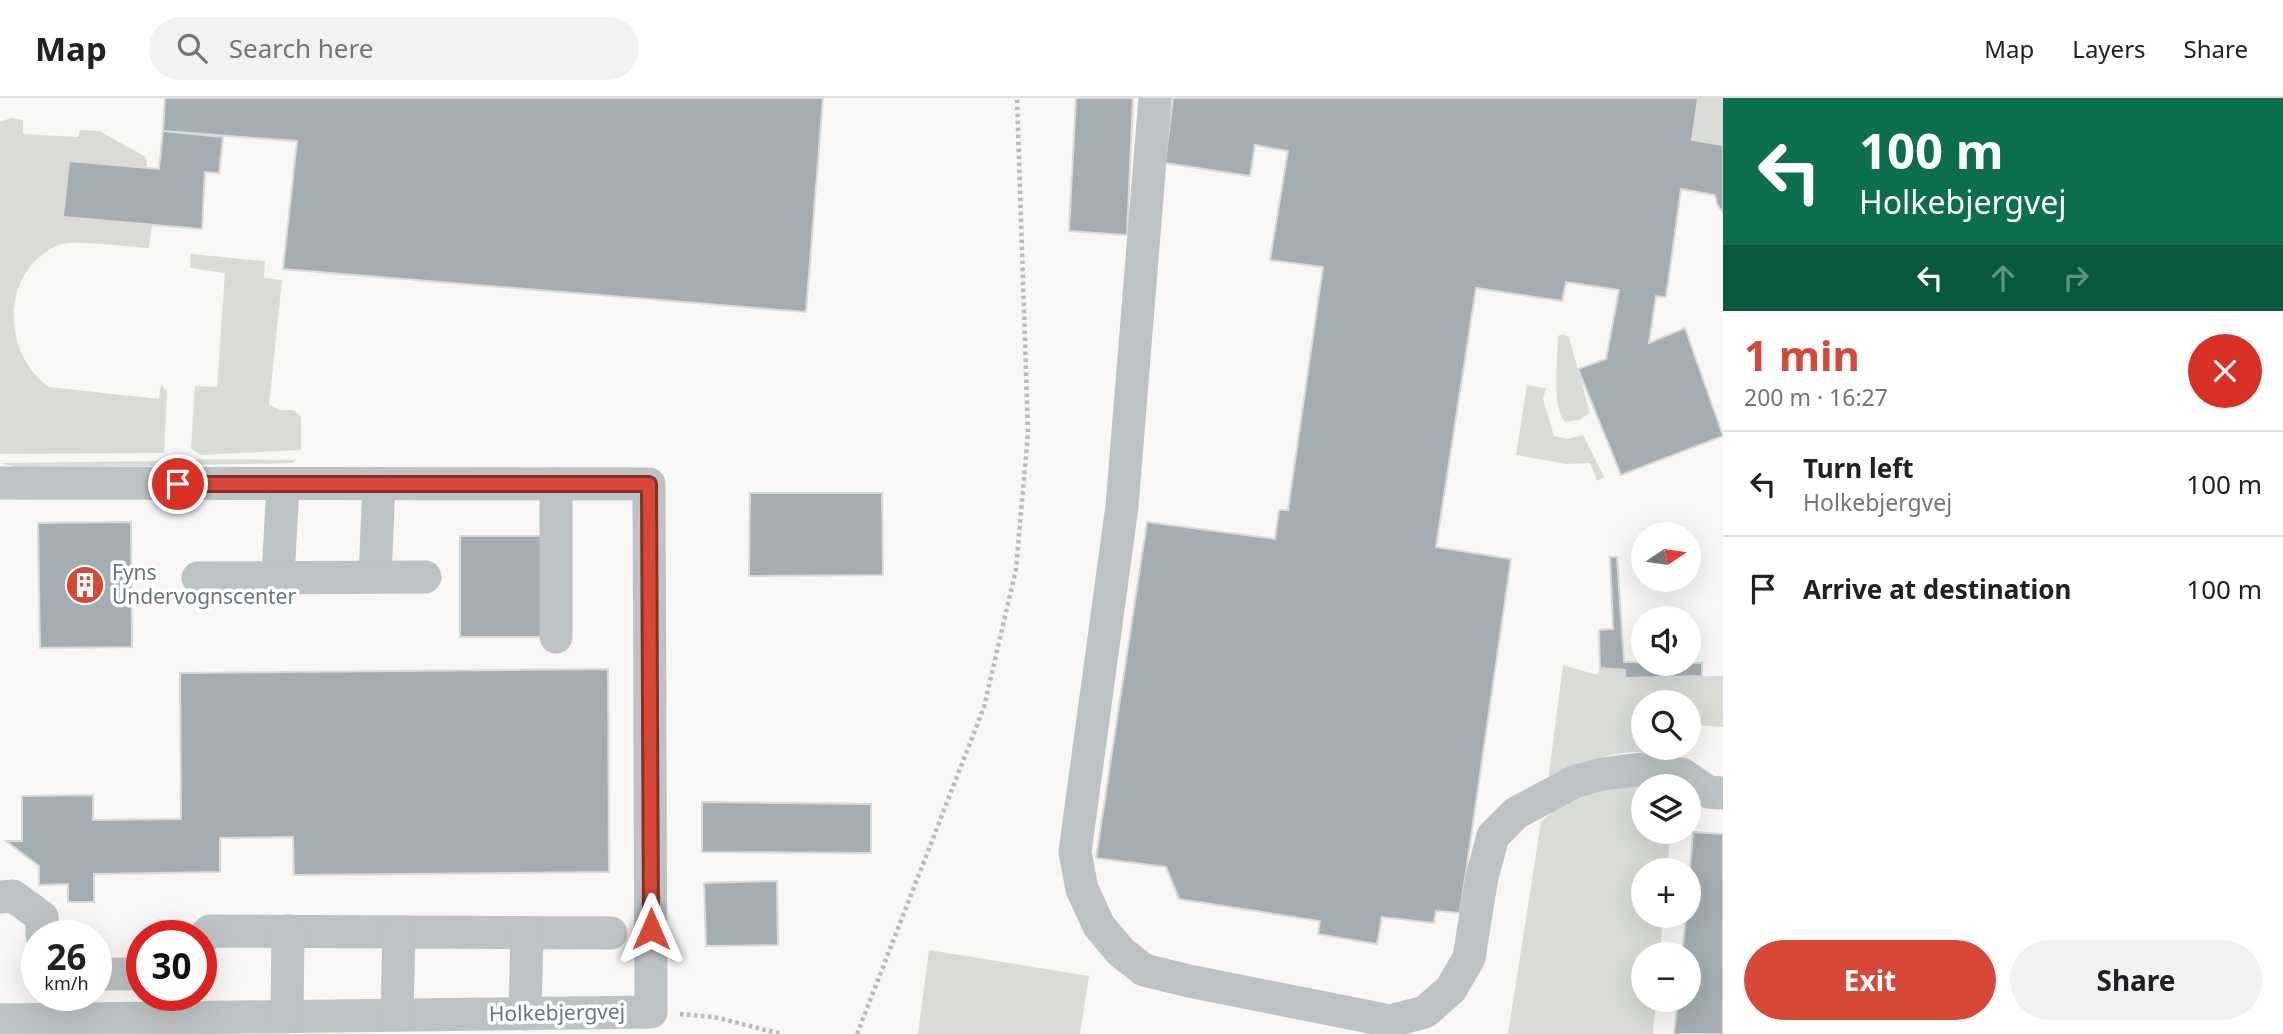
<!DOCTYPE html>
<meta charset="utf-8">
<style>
body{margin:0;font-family:"Noto Sans",sans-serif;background:#f2f2f2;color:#202124;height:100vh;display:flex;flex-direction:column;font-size:26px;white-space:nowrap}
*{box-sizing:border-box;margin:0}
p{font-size:23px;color:#757577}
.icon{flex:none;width:38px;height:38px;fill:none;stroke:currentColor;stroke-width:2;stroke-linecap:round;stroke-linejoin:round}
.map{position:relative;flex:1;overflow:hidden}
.sheet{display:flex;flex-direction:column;background:#fff;width:560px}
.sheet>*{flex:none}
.hud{background:#0b6e4f;color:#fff;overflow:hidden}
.needle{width:46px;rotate:77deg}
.tools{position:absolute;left:1631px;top:424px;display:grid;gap:14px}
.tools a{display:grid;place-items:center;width:70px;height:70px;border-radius:50%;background:#fff;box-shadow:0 7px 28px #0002;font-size:35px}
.speed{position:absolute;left:21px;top:822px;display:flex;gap:14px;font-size:35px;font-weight:700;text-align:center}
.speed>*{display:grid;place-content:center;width:91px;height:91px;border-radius:50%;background:#fff;box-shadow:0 7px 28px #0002;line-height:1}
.speed small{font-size:18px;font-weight:400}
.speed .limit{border:10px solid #d22;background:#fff;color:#111}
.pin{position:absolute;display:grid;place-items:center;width:60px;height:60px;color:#fff;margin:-30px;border:4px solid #fff;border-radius:50%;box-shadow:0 2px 7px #0007}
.me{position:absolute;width:77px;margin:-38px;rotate:0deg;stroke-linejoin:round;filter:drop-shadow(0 0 5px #0008)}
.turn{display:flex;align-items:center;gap:24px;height:147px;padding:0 21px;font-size:32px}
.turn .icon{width:91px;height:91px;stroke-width:2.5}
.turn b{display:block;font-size:49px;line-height:60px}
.lanes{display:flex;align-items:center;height:66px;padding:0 21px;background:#0003;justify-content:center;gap:35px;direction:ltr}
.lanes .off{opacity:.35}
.round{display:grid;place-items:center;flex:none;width:74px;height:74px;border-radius:37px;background:#f2f2f2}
.headline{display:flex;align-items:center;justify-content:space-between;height:119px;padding:0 21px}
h1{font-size:42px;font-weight:700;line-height:52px;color:#d74936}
.cta{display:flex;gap:14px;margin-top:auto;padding:14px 21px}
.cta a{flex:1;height:80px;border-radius:42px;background:#d74936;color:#fff;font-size:28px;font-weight:700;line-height:80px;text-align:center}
.cta a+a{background:#f2f2f2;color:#202124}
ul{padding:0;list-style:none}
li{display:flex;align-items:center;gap:21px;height:105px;padding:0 21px;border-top:2px solid #e0e0e0}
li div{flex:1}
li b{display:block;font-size:26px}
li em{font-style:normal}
header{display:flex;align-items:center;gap:42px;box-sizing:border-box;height:98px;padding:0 35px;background:#fff;border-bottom:2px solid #e0e0e0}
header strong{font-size:33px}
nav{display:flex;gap:38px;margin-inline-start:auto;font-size:24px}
.search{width:490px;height:63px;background:#f2f2f2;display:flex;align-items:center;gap:18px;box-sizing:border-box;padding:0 24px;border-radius:38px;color:#757577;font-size:26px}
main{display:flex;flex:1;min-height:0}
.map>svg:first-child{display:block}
.green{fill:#d8dcd5}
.building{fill:#a4aeb2;stroke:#d9d9d8;stroke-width:2}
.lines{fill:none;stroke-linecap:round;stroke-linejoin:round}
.path{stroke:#b8bcbe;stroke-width:4.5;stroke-dasharray:3.5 3.5;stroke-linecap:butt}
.minor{stroke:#bdc2c5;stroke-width:33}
.route-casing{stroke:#8c2f23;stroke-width:18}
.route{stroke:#d74936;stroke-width:12}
.labels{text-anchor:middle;stroke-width:7;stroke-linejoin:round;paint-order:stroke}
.poi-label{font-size:21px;fill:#65767e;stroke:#fff;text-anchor:start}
.street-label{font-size:21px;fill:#65767e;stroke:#fff}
</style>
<header>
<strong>Map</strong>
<div class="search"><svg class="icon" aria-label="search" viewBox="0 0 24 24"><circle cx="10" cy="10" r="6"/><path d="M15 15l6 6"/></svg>Search here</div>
<nav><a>Map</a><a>Layers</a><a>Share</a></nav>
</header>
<main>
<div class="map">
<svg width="1723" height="936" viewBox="0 0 1723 936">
<rect width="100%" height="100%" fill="#f8f7f5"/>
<!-- green -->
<g class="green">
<polygon points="1698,0 1723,0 1723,47 1692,42"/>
<path d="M11 20 23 22V36L78 39 80 32 99 33 146 59 147 69 69 63 63 118 152 127 149 150C131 149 76 142 62 146 0 168 0 255 49 289L159 301 161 286 167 294 164 355 0 356V24Z"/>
<polygon points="191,156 265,163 264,180 282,182 269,307 280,312 294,312 301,319 301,352 201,357 191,351 195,288 217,289 225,175 190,170"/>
<path d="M1562 236 1569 239 1590 315 1579 322 1565 324C1551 309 1558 259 1558 238Z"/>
<polygon points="1527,287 1546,290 1543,301 1554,338 1567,341 1583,337 1604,379 1597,383 1590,365 1567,366 1516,357"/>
<polygon points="190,361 296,362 293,365 187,367 186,363"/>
<polygon points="161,363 157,368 15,369 0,365"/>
<path d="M1563 567 1597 577 1600 570 1625 572 1626 580 1723 578V629L1689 627V604H1643V649H1678L1677 659C1666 657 1654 654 1643 654 1611 653 1574 665 1548 683Z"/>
<path d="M1643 688V733H1671L1667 772H1643V817H1663L1660 856H1643V901H1656L1653 936H1508L1541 724C1576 691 1598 691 1643 688Z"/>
<polygon points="929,852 1089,878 1080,936 918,936"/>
</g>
<!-- building -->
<g class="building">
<polygon points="165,0 823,0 806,214 283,171 297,43 163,33"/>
<polygon points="1076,0 1133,0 1127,137 1069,133"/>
<polygon points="1173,0 1698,0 1692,42 1723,47 1723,115 1717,106 1715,97 1681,91 1666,199 1656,198 1649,245 1685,230 1723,338 1621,377 1578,271 1606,261 1619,192 1566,184 1562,203 1476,190 1436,449 1511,461 1460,815 1436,813 1434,825 1382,819 1377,846 1318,836 1320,823 1179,801 1166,769 1096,760 1147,424 1275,441 1279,412 1288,412 1323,169 1270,162 1288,53 1255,47 1250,78 1165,65"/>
<polygon points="163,33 223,39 219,75 205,74 202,131 63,119 69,63 159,71"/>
<polygon points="750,395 882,395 883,477 749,478"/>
<polygon points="131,424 132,549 40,550 38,425"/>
<rect x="460" y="438" width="85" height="101"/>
<polygon points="1610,459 1617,459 1624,564 1702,565 1702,578 1625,580 1625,572 1600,570 1599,532 1613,531"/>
<polygon points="608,571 609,774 294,777 293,739 220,740 220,774 94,776 94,804 68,804 68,786 39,787 39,768 6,743 22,743 22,698 93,697 93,722 181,721 180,575"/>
<polygon points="702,704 871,706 871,755 702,754"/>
<polygon points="1693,734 1723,736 1723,936 1674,936 1678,901 1689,901 1689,856 1682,856 1686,817 1689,817 1689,783"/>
<polygon points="777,783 778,847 706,848 704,785"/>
</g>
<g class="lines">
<!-- path -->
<g class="path">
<polyline points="680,916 714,919 782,936"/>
<polyline points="857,936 984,609 1016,471 1028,335 1017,0"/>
</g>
<!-- minor -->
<g class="minor">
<polyline points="1155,0 1122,408 1075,754 1082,791 1099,828 1121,854 1144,872 1189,883 1390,923 1425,914 1451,891 1469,860 1482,779 1493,738 1516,715 1574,684 1602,676 1644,671 1682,676 1708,694 1723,695"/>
<polyline points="0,385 649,386 651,914 0,922"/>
<polyline points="278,479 283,386"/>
<polyline points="375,479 379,386"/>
<polyline points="198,480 425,479"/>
<polyline points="556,539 556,386"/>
<polyline points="0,799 13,798 42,819 42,838"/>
<polyline points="201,842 210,833 611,835"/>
<polyline points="96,876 142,876"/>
<polyline points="525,916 527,835"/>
<polyline points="397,917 399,834"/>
<polyline points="287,919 288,833"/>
</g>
</g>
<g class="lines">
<!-- route casing -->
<g class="route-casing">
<polyline id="route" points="178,386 649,386 651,831"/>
</g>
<!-- route -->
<use href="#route" class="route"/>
</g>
<!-- icons -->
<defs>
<g id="building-disc" transform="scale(2.0125)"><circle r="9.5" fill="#d74936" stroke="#fff"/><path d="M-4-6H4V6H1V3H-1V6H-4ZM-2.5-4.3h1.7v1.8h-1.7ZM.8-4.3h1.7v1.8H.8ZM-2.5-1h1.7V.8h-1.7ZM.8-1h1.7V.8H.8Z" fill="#fff"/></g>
</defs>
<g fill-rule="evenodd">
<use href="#building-disc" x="85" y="487"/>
</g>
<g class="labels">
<!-- poi labels -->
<g class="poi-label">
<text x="112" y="482">Fyns<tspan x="112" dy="24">Undervognscenter</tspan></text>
</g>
<!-- street labels -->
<g class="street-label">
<text transform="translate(557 915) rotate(-1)" y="7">Holkebjergvej</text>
</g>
</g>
</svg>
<div class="tools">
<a><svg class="needle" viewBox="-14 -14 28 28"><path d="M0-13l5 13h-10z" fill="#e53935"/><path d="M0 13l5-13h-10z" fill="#757577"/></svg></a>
<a><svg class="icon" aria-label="sound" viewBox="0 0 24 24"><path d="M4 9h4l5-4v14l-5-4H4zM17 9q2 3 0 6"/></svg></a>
<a><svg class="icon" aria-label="search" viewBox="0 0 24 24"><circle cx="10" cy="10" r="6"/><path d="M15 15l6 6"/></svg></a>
<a><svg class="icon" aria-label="layers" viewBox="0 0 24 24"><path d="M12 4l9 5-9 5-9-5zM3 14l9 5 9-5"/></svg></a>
<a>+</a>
<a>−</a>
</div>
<div class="speed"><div>26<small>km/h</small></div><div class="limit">30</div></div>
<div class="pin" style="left:178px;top:386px;background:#d93025"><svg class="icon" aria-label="arrive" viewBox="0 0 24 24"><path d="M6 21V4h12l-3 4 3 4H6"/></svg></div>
<svg class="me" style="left:651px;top:831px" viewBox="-20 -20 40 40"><path d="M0-17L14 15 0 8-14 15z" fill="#d74936" stroke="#fff" stroke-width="4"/></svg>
</div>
<section class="sheet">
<div class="hud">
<div class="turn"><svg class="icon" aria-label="left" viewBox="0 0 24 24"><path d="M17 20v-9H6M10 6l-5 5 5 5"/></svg><div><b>100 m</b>Holkebjergvej</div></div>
<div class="lanes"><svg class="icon" aria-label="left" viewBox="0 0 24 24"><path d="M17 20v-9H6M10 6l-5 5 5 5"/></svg><svg class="icon off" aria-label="ahead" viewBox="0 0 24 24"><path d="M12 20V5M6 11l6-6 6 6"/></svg><svg class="icon off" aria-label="right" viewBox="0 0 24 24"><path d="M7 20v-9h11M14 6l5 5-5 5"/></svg></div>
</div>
<div class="headline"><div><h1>1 min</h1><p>200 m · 16:27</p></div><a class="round" style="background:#d93025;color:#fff"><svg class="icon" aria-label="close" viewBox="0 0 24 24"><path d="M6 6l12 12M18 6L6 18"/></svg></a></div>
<ul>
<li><svg class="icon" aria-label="left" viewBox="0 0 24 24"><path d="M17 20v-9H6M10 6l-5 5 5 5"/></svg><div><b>Turn left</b><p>Holkebjergvej</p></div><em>100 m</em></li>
<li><svg class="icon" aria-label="arrive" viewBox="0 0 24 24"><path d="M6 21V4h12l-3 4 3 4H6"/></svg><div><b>Arrive at destination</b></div><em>100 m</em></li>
</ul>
<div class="cta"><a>Exit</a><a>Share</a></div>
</section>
</main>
